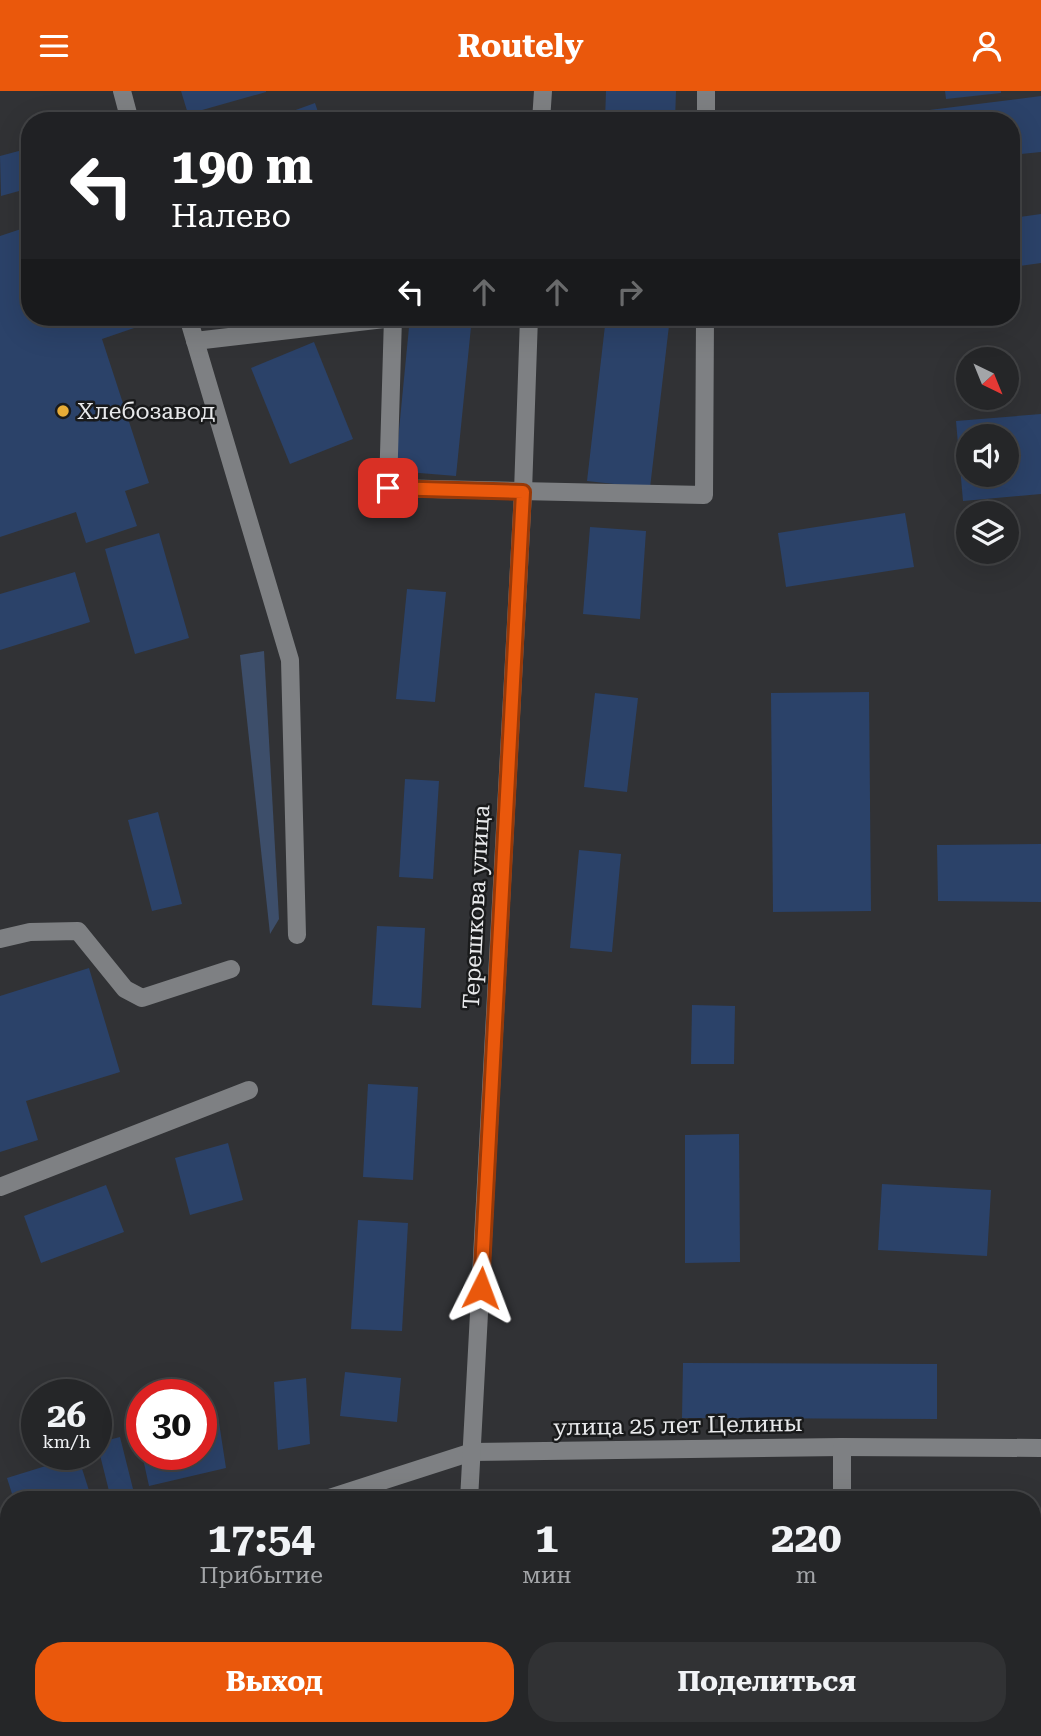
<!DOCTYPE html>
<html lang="ru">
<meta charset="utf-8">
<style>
body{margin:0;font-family:"Roboto Serif",serif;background:#313234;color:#f1f3f6;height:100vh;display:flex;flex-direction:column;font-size:26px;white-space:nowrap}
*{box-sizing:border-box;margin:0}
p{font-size:23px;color:#a3a5a8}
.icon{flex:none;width:38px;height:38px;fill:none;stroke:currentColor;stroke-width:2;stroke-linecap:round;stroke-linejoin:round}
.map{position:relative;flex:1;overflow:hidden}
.details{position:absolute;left:0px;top:1400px;width:1041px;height:245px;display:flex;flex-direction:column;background:#252628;border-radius:28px 28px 0 0;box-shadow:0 7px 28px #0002,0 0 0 2px #424345}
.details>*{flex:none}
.banner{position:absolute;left:21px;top:21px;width:999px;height:214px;border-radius:28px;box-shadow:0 7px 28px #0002,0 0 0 2px #424345;background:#202124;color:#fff;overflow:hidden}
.needle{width:46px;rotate:137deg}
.buttons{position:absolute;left:956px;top:256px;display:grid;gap:14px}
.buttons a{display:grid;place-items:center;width:63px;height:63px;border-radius:50%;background:#252628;box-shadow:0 7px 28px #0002,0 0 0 2px #424345;font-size:35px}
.speed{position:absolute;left:21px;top:1288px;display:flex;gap:14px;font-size:35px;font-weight:700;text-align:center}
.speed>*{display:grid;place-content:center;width:91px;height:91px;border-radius:50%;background:#252628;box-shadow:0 7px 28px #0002,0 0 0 2px #424345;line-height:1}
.speed small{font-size:18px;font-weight:400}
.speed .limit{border:10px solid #d22;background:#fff;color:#111}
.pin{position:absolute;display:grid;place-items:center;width:60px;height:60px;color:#fff;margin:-30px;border-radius:14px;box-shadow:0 4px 10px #0006}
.me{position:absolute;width:77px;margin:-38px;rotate:3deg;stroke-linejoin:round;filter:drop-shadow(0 0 5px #0008)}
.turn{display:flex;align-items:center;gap:24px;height:147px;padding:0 35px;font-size:32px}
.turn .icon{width:91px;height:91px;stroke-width:2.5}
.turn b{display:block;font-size:49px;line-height:60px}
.lanes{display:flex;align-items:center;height:66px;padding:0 35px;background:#0003;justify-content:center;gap:35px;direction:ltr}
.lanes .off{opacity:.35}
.eta{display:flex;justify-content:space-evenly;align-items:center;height:119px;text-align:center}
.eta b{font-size:42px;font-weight:700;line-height:49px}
.cta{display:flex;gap:14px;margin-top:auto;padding:14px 35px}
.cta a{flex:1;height:80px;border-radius:28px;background:#ea580c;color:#fff;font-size:28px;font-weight:700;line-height:80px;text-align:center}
.cta a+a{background:#313234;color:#f1f3f6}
header{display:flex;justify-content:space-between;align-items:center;height:91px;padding:0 35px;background:#ea580c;color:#fff;font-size:32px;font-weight:700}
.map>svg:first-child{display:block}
.green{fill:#3d4e6a}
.building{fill:#2b4269;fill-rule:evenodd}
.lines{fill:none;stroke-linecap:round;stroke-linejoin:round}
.lane{stroke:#7e8083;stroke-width:18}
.street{stroke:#7e8083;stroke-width:18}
.route-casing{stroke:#983908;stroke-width:18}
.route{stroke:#ea580c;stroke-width:12}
.poi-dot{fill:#e7ac37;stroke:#191a1b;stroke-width:2.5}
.labels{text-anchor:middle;stroke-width:5;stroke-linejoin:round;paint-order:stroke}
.poi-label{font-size:23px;fill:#e8e9eb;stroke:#191a1b;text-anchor:start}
.street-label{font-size:23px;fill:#e8e9eb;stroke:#191a1b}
</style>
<header><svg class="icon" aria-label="menu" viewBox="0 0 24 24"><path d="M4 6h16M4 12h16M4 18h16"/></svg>Routely<svg class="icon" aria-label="person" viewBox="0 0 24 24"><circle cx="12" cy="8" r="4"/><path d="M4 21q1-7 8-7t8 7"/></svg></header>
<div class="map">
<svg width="1041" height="1645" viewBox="0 0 1041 1645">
<rect width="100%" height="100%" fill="#313235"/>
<!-- green -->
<polygon class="green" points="264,560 279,828 270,843 240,564"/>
<!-- building -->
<g class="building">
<polygon points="181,0 266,0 266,1 188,23"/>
<polygon points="606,0 676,0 675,30 605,30"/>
<polygon points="945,0 1001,0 1001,2 946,8"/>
<polygon points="1041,5 1041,61 1012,64 1012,30 857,30 857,28"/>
<polygon points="315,12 321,30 268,30 268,29"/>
<polygon points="30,57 30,97 1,105 0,65"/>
<polygon points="1041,123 1041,172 1012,176 1012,127"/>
<polygon points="30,135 30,226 134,226 137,236 102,248 149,392 125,400 137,435 86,452 76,421 0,446 0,145"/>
<polygon points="410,226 472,226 456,385 395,380"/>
<polygon points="606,226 670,226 650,397 587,390"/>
<polygon points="314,251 353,348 290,373 251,277"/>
<path d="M1041 323V403L963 410 956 330ZM968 345H1006V383H968Z"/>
<polygon points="905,422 914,476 786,496 778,442"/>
<polygon points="590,436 646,440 640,528 583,523"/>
<polygon points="159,442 189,547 135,563 105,458"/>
<polygon points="75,481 90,531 0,559 0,503"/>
<polygon points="407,498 446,501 435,611 396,608"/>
<polygon points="869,601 871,820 773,821 771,602"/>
<polygon points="595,602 638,607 627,701 584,696"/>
<polygon points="405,688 439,690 433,788 399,786"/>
<polygon points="158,721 182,813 152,820 128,729"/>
<polygon points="1041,753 1041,811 938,810 937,754"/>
<polygon points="579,759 621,763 612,861 570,857"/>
<polygon points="377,835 425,837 421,917 372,914"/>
<polygon points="89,877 120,981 26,1010 38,1049 0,1061 0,905"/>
<polygon points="692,914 735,915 734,973 691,973"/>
<polygon points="368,993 418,996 413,1089 363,1086"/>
<polygon points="739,1043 740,1171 685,1172 685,1044"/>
<polygon points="228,1052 243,1109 190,1124 175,1067"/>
<polygon points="882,1093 991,1099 987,1165 878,1159"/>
<polygon points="106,1094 124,1141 41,1172 24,1125"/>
<polygon points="358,1129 408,1132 402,1240 351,1238"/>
<polygon points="683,1272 937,1273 937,1328 682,1327"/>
<polygon points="345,1281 401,1287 397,1331 340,1325"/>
<polygon points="306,1287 310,1353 278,1359 274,1291"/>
<polygon points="218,1325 226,1377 149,1395 142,1363 201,1363 201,1329"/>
<polygon points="120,1346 133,1398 110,1404 97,1352"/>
<polygon points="78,1365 92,1409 14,1409 7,1387"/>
<polygon points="4,1542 9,1543 9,1610 0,1608 0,1569"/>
<polygon points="0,1630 9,1630 9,1636 34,1636 34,1645 0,1645"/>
<polygon points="140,1636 197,1636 196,1645 139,1645"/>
<polygon points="343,1636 393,1636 392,1645 342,1645"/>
<polygon points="534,1636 582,1636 582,1645 533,1645"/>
<rect x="722" y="1636" width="57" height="9"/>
<polygon points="886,1636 943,1636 943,1645 885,1645"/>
</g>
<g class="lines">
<!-- lane -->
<g class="lane">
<polyline points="122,0 130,30"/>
<polyline points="706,30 706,0"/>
<polyline points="188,226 290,569 297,844"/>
<polyline points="393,226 388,397 704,404 705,226"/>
<polyline points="195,250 393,227"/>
<polyline points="0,848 30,841 78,840 125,898 142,907 231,878"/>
<polyline points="0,1096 249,999"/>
</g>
<!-- street -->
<g class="street">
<polyline points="541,30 543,0"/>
<polyline points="323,1409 472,1361 842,1356 1041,1357"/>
<polyline points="469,1409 523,401 529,226"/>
<polyline points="842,1409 842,1356"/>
<polyline points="0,1509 9,1506"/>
<polyline points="85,1645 86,1636"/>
<polyline points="456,1645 456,1636"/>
<polyline points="841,1645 841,1636"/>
</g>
</g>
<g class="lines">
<!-- route casing -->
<g class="route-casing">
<polyline id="route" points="388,397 523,401 481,1197"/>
</g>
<!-- route -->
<use href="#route" class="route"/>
</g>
<!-- markers -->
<circle class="poi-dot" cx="63" cy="320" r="7"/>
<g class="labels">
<!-- poi labels -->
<g class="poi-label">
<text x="77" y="328">Хлебозавод</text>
</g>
<!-- street labels -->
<g class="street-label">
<text transform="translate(476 816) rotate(-87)" y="8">Терешкова улица</text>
<text transform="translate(678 1334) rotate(-1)" y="8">улица 25 лет Целины</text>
</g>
</g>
</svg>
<div class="buttons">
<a><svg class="needle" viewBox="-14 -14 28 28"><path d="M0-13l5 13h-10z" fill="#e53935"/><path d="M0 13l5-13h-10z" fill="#a3a5a8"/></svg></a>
<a><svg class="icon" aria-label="sound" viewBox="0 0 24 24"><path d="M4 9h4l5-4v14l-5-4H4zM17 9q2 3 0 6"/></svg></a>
<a><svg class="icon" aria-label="layers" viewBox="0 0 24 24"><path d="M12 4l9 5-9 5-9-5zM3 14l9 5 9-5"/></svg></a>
</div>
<div class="speed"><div>26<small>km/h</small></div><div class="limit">30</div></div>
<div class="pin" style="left:388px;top:397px;background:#d93025"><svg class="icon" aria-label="arrive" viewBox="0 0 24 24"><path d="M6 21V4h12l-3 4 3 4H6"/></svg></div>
<svg class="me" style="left:481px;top:1197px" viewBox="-20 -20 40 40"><path d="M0-17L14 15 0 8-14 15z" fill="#ea580c" stroke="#fff" stroke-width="4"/></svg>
<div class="banner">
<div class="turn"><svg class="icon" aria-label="left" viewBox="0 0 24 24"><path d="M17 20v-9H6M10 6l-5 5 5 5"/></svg><div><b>190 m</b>Налево</div></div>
<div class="lanes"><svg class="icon" aria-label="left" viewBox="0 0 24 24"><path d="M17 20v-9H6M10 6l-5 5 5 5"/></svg><svg class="icon off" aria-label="ahead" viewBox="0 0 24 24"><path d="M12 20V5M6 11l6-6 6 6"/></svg><svg class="icon off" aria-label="ahead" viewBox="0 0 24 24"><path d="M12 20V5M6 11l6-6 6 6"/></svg><svg class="icon off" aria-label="right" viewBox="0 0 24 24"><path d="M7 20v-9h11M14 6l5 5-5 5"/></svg></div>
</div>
<section class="details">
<div class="eta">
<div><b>17:54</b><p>Прибытие</p></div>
<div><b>1</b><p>мин</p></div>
<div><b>220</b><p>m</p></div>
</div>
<div class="cta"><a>Выход</a><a>Поделиться</a></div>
</section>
</div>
